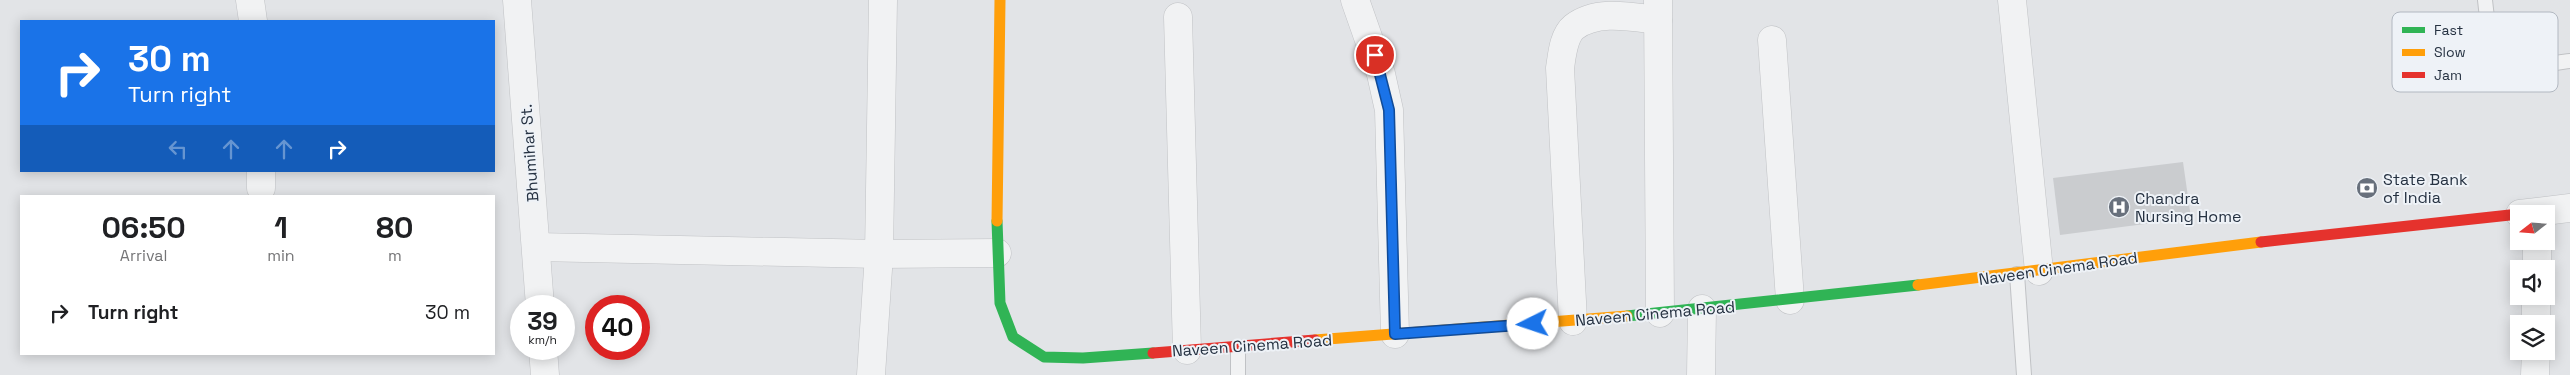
<!DOCTYPE html>
<style>
body{margin:0;font-family:"Space Grotesk",sans-serif;background:#f2f2f2;color:#202124;height:100vh;display:flex;flex-direction:column;font-size:19px;white-space:nowrap}
*{box-sizing:border-box;margin:0}
p{font-size:16px;color:#757577}
.icon{flex:none;width:28px;height:28px;fill:none;stroke:currentColor;stroke-width:2;stroke-linecap:round;stroke-linejoin:round}
.map{position:relative;flex:1;overflow:hidden}
.drawer{position:absolute;left:20px;top:195px;width:475px;height:160px;display:flex;flex-direction:column;background:#fff;border-radius:0px;box-shadow:0 2px 12px #0003}
.drawer>*{flex:none}
.top-card{position:absolute;left:20px;top:20px;width:475px;height:152px;border-radius:0px;box-shadow:0 2px 12px #0003;background:#1a73e8;color:#fff;overflow:hidden}
.needle{width:32px;rotate:253deg}
.buttons{position:absolute;left:2510px;top:205px;display:grid;gap:10px}
.buttons a{display:grid;place-items:center;width:45px;height:45px;border-radius:0px;background:#fff;box-shadow:0 2px 12px #0003;font-size:25px}
.speed{position:absolute;left:510px;top:295px;display:flex;gap:10px;font-size:25px;font-weight:700;text-align:center}
.speed>*{display:grid;place-content:center;width:65px;height:65px;border-radius:50%;background:#fff;box-shadow:0 2px 12px #0003;line-height:1}
.speed small{font-size:12px;font-weight:400}
.speed .limit{border:8px solid #d22;background:#fff;color:#111}
.pin{position:absolute;display:grid;place-items:center;width:42px;height:42px;color:#fff;margin:-21px;border:2px solid #fff;border-radius:50%;box-shadow:0 1px 5px #0007}
.me{position:absolute;width:55px;margin:-28px;rotate:266deg;stroke-linejoin:round;filter:drop-shadow(0 0 4px #0008)}
.turn{display:flex;align-items:center;gap:18px;height:105px;padding:0 25px;font-size:22px}
.turn .icon{width:65px;height:65px;stroke-width:2.5}
.turn b{display:block;font-size:35px;line-height:42px}
.lanes{display:flex;align-items:center;height:48px;padding:0 25px;background:#0003;justify-content:center;gap:25px;direction:ltr}
.lanes .off{opacity:.35}
.eta{display:flex;justify-content:space-evenly;align-items:center;height:85px;text-align:center}
.eta b{font-size:30px;font-weight:800;line-height:35px}
ul{padding:0;list-style:none}
li{display:flex;align-items:center;gap:15px;height:65px;padding:0 25px}
li div{flex:1}
li b{display:block;font-size:19px}
li em{font-style:normal}
.map>svg:first-child{display:block}
.building{fill:#cacccf}
.lines{fill:none;stroke-linecap:round;stroke-linejoin:round}
.lane-casing{stroke:#c0c2c5;stroke-width:16}
.street-casing{stroke:#c0c2c5;stroke-width:29}
.lane{stroke:#f1f2f3;stroke-width:14}
.street{stroke:#f1f2f3;stroke-width:28}
.fast{stroke:#30b455;stroke-width:11}
.slow{stroke:#ff9f0a;stroke-width:11}
.jam{stroke:#e5322d;stroke-width:11}
.route-casing{stroke:#114b97;stroke-width:12}
.route{stroke:#1a73e8;stroke-width:9}
.labels{text-anchor:middle;stroke-width:4;stroke-linejoin:round;paint-order:stroke}
.street-label{font-size:16px;fill:#263242;stroke:#eef2f7}
.poi-label{font-size:16px;fill:#263242;stroke:#eef2f7;text-anchor:start}
.key{fill:#eef2f7;stroke:#b2b8c1;stroke-width:1}
.key-label{font-size:14px;fill:#263242}
</style>
<div class="map">
<svg width="2570" height="375" viewBox="0 0 2570 375">
<rect width="100%" height="100%" fill="#e2e4e7"/>
<!-- building -->
<polygon class="building" points="2183,162 2191,218 2060,235 2053,178"/>
<g class="lines">
<!-- lane casing -->
<g class="lane-casing">
<g id="lane">
<path d="M2485 0C2487 27 2496 62 2527 65 2541 67 2557 62 2570 61"/>
<polyline points="2017,274 2024,375"/>
<polyline points="1238,375 1238,347"/>
</g>
</g>
<!-- street casing -->
<g class="street-casing">
<g id="street">
<polyline points="250,0 253,21"/>
<polyline points="517,0 540,306"/>
<polyline points="1355,0 1381,74 1389,110 1395,334"/>
<polyline points="1658,0 1660,313"/>
<polyline points="2012,0 2039,271"/>
<polyline points="1178,17 1187,350"/>
<polyline points="1772,40 1790,300"/>
<polyline points="261,171 261,188"/>
<polyline points="2520,214 2570,208"/>
<polyline points="536,247 879,254 997,253"/>
<polyline points="2537,269 2537,241"/>
<path d="M1573 321 1560 68C1562 56 1563 36 1574 27 1597 9 1632 17 1658 20"/>
<polyline points="2536,324 2536,296"/>
<polyline points="543,349 545,375"/>
<polyline points="871,375 879,254 883,0"/>
<polyline points="1701,375 1702,309"/>
<polyline points="2535,375 2536,351"/>
</g>
</g>
<!-- lane -->
<use href="#lane" class="lane"/>
<!-- street -->
<use href="#street" class="street"/>
<!-- fast -->
<g class="fast">
<polyline points="997,221 1000,303 1013,337 1044,357 1083,358 1153,353"/>
<polyline points="1627,316 1918,285"/>
</g>
<!-- slow -->
<g class="slow">
<polyline points="997,221 1000,0"/>
<polyline points="1918,285 2261,242"/>
<polyline points="1315,340 1627,316"/>
</g>
<!-- jam -->
<g class="jam">
<polyline points="2261,242 2519,214"/>
<polyline points="1153,353 1315,340"/>
</g>
</g>
<g class="lines">
<!-- route casing -->
<g class="route-casing">
<polyline id="route" points="1375,55 1389,110 1395,334 1533,324"/>
</g>
<!-- route -->
<use href="#route" class="route"/>
</g>
<!-- icons -->
<defs>
<g id="bank-disc" transform="scale(1.125)"><circle r="9.5" fill="#68707c" stroke="#eef2f7"/><path d="M-6-4H6V4H-6ZM0-2.3a2.3 2.3 0 1 0 0 4.6a2.3 2.3 0 1 0 0-4.6Z" fill="#fff"/></g>
<g id="hospital-disc" transform="scale(1.125)"><circle r="9.5" fill="#68707c" stroke="#eef2f7"/><path d="M-5-5h3v3.5h4V-5h3V5h-3V1.5h-4V5h-3Z" fill="#fff"/></g>
</defs>
<g fill-rule="evenodd">
<use href="#bank-disc" x="2367" y="188"/>
<use href="#hospital-disc" x="2119" y="207"/>
</g>
<g class="labels">
<!-- street labels -->
<g class="street-label">
<text transform="translate(529 153) rotate(-94)" y="6">Bhumihar St.</text>
<text transform="translate(2058 268) rotate(-8)" y="6">Naveen Cinema Road</text>
<text transform="translate(1655 313) rotate(-5)" y="6">Naveen Cinema Road</text>
<text transform="translate(1252 345) rotate(-4)" y="6">Naveen Cinema Road</text>
</g>
<!-- poi labels -->
<g class="poi-label">
<text x="2383" y="185">State Bank<tspan x="2383" dy="18">of India</tspan></text>
<text x="2135" y="204">Chandra<tspan x="2135" dy="18">Nursing Home</tspan></text>
</g>
</g>
<!-- legend -->
<rect x="2392" y="12" width="166" height="80" rx="8" class="key"/>
<rect x="2402" y="27" width="23" height="6" fill="#30b455"/>
<rect x="2402" y="49" width="23" height="7" fill="#ff9f0a"/>
<rect x="2402" y="72" width="23" height="6" fill="#e5322d"/>
<g class="key-label">
<text x="2434" y="35">Fast</text>
<text x="2434" y="57">Slow</text>
<text x="2434" y="80">Jam</text>
</g>
</svg>
<div class="buttons">
<a><svg class="needle" viewBox="-14 -14 28 28"><path d="M0-13l5 13h-10z" fill="#e53935"/><path d="M0 13l5-13h-10z" fill="#757577"/></svg></a>
<a><svg class="icon" aria-label="sound" viewBox="0 0 24 24"><path d="M4 9h4l5-4v14l-5-4H4zM17 9q2 3 0 6"/></svg></a>
<a><svg class="icon" aria-label="layers" viewBox="0 0 24 24"><path d="M12 4l9 5-9 5-9-5zM3 14l9 5 9-5"/></svg></a>
</div>
<div class="speed"><div>39<small>km/h</small></div><div class="limit">40</div></div>
<div class="pin" style="left:1375px;top:55px;background:#d93025"><svg class="icon" aria-label="arrive" viewBox="0 0 24 24"><path d="M6 21V4h12l-3 4 3 4H6"/></svg></div>
<svg class="me" style="left:1533px;top:324px" viewBox="-20 -20 40 40"><circle r="19" fill="#fff"/><path d="M0-13L10 11 0 6-10 11z" fill="#1a73e8"/></svg>
<div class="top-card">
<div class="turn"><svg class="icon" aria-label="right" viewBox="0 0 24 24"><path d="M7 20v-9h11M14 6l5 5-5 5"/></svg><div><b>30 m</b>Turn right</div></div>
<div class="lanes"><svg class="icon off" aria-label="left" viewBox="0 0 24 24"><path d="M17 20v-9H6M10 6l-5 5 5 5"/></svg><svg class="icon off" aria-label="ahead" viewBox="0 0 24 24"><path d="M12 20V5M6 11l6-6 6 6"/></svg><svg class="icon off" aria-label="ahead" viewBox="0 0 24 24"><path d="M12 20V5M6 11l6-6 6 6"/></svg><svg class="icon" aria-label="right" viewBox="0 0 24 24"><path d="M7 20v-9h11M14 6l5 5-5 5"/></svg></div>
</div>
<section class="drawer">
<div class="eta">
<div><b>06:50</b><p>Arrival</p></div>
<div><b>1</b><p>min</p></div>
<div><b>80</b><p>m</p></div>
</div>
<ul>
<li><svg class="icon" aria-label="right" viewBox="0 0 24 24"><path d="M7 20v-9h11M14 6l5 5-5 5"/></svg><div><b>Turn right</b></div><em>30 m</em></li>
</ul>
</section>
</div>
